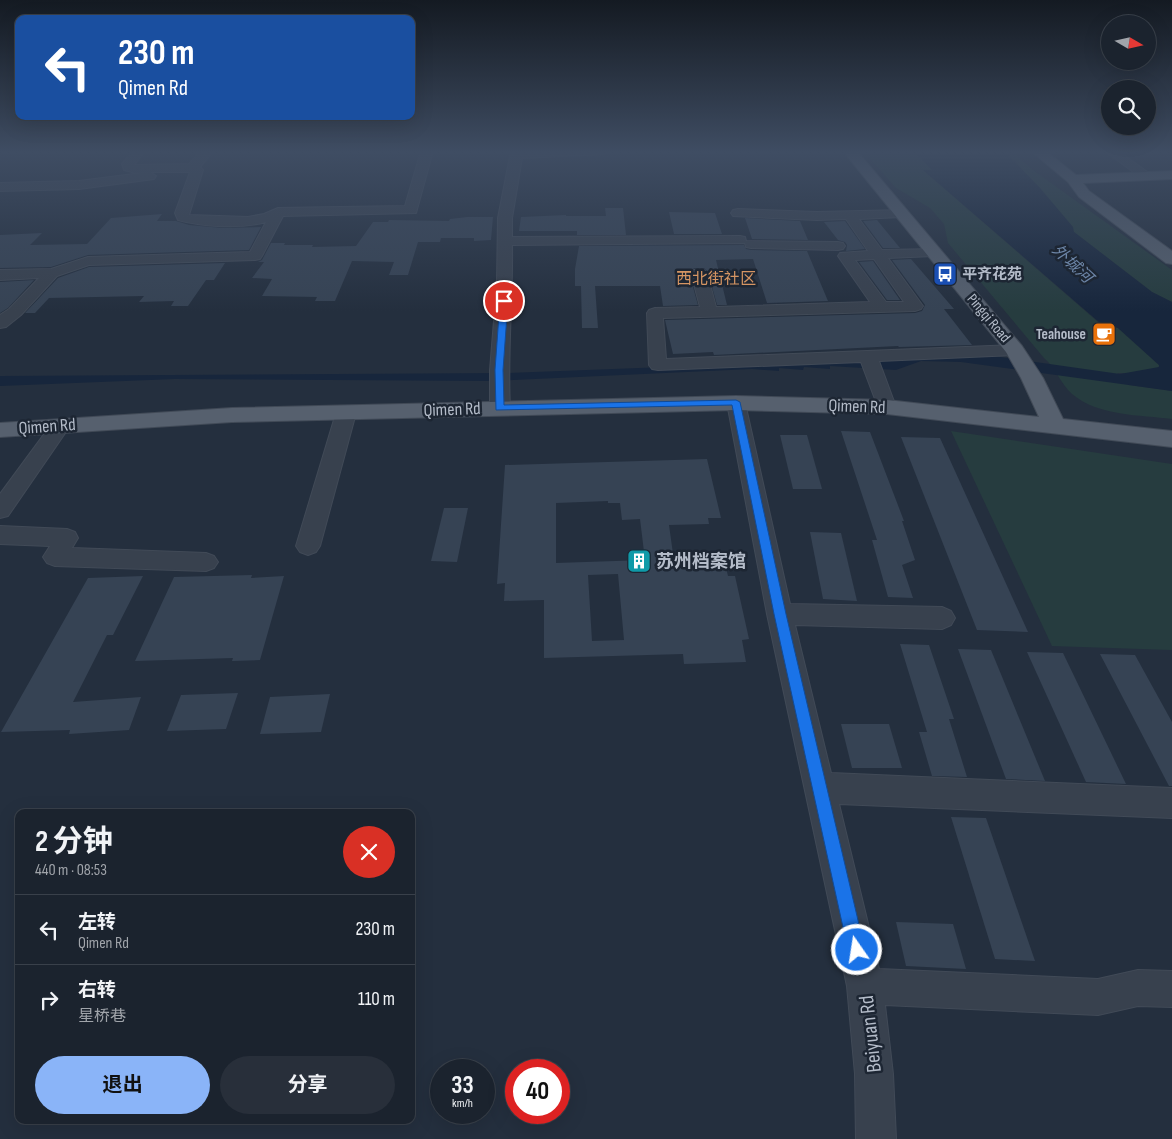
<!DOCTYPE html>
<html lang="zh">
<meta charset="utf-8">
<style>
body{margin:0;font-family:"Sofia Sans Condensed","Noto Sans SC",sans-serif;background:#282f3a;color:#f1f3f6;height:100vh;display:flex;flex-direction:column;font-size:19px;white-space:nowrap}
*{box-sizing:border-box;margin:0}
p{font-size:16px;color:#a0a4aa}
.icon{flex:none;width:28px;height:28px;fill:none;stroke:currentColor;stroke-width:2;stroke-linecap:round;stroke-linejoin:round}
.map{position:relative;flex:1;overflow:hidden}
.panel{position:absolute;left:15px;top:809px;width:400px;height:315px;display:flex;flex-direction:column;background:#1b232e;border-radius:10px;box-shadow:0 5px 20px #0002,0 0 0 1px #39404a}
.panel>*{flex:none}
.banner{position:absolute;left:15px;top:15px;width:400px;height:105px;border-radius:10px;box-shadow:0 5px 20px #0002,0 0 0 1px #39404a;background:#1a4fa0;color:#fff;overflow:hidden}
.needle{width:32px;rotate:99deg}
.tools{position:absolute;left:1101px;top:15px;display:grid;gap:10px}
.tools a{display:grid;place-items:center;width:55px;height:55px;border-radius:50%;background:#1b232e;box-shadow:0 5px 20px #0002,0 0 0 1px #39404a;font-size:25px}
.speed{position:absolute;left:430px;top:1059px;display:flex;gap:10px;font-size:25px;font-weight:700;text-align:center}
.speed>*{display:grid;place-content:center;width:65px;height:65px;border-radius:50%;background:#1b232e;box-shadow:0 5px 20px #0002,0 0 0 1px #39404a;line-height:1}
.speed small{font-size:12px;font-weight:400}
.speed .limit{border:8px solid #d22;background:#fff;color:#111}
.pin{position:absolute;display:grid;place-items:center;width:42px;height:42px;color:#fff;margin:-21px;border:2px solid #fff;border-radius:50%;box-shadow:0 1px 5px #0007}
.me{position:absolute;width:55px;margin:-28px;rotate:347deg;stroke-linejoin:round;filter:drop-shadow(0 0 4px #0008)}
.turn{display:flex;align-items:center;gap:18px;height:105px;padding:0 20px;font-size:22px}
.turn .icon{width:65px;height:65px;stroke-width:2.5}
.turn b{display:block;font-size:35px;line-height:42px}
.round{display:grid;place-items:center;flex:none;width:52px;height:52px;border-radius:26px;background:#282f3a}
.overview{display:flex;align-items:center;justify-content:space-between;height:85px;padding:0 20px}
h1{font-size:30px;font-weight:700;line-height:38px}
.button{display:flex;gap:10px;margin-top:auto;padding:10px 20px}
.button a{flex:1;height:58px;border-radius:30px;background:#8ab4f8;color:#111;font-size:20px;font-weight:700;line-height:58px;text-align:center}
.button a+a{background:#282f3a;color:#f1f3f6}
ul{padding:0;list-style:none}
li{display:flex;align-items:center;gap:15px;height:70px;padding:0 20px;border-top:1px solid #39404a}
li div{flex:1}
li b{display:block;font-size:19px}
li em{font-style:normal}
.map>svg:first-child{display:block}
.green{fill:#263c3f}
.water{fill:#17263c}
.building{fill:#364354;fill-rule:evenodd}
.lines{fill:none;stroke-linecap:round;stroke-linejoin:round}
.minor-casing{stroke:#414a57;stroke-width:2}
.major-casing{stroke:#414a57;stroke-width:2}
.minor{fill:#38414e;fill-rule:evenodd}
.major{fill:#56606e;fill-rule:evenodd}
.route{fill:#1a73e8;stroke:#114b97}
.labels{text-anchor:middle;stroke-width:5;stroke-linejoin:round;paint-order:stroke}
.far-poi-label{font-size:15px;font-weight:bold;fill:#b4bcc9;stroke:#1d2633;text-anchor:start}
.far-street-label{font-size:15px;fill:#b4bcc9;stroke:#1d2633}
.far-water-label{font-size:16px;font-style:italic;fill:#6d86a8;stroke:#1d2633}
.far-neighbourhood-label{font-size:16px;fill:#d59563;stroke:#1d2633}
.street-label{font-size:18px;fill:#b4bcc9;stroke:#1d2633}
.poi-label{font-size:18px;font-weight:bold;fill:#b4bcc9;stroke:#1d2633;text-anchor:start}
.near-street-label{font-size:21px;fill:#b4bcc9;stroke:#1d2633}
</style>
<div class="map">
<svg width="1172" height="1139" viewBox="0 0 1172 1139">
<rect width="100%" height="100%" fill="#242f3e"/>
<!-- green -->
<g class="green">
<path d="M863 151H914L933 170 924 171 1098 322 1118 328 1159 365 1158 368 1130 373H1117L1129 385 1172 391V419C1140 415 1098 416 1072 394 1060 383 1056 368 1044 358L948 243 944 224 930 208 896 188Z"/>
<polygon points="1004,151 1011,151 1033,170 1172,270 1172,302 1152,292 1074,232 1016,162"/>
<polygon points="951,431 1172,464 1172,650 1052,646"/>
</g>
<!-- water -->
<polygon class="water" points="914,151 1004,151 1040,188 1073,227 1074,232 1152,292 1172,302 1172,391 961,362 921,361 896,370 830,366 830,369 804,367 803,370 779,368 779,371 752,369 489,381 175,379 0,386 0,376 506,373 986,355 1120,374 1159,367 1159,365 1118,328 1099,322 923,170 932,170"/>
<!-- building -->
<g class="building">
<polygon points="605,208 623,208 626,235 577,235 577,231 519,231 521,217 566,215 566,216 606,216"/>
<polygon points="669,212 715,213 722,234 674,234"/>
<polygon points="162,214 157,221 176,221 189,225 222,228 261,227 249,250 88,255 51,267 0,268 0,235 42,233 30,245 87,244 111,218"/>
<polygon points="467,217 493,217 491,240 474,241 474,238 441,238 440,242 418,242 408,275 389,275 394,262 352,261 335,301 315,301 317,297 262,296 272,279 252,278 264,262 258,262 262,260 271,243 285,243 284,245 313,245 312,247 356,246 373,222 388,222 389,220 449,221 450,219"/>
<polygon points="745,218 800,221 808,240 752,239"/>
<polygon points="877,220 900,248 883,248 863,221"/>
<polygon points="845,221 865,249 846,251 847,245 845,242 838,240 824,222"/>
<polygon points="744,245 746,249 751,250 807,251 828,301 767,303 753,259 716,260 727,305 717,305 708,272 704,268 694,268 689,273 698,305 663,306 660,286 595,286 598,328 582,328 581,286 575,286 575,269 579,246"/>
<polygon points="911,259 954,309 944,309 972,345 899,347 898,346 714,355 713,352 673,354 665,320 915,313 922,311 925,305 892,260"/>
<polygon points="873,261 900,300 887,300 859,262"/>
<polygon points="225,263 214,280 206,280 188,306 171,306 174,301 139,302 144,296 49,298 35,313 25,313 58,278 89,267"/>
<polygon points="34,280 8,308 0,313 0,282"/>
<polygon points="841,431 870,432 904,521 902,521 915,560 902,565 913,598 888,597 872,540 877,540"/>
<polygon points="780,435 807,435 822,489 793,489"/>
<polygon points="901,437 940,438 1028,632 977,630"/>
<path d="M707 459 721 518H708L709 524 669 525 674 561 724 559 728 576H735L749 639 742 640 746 662 684 664 683 654 544 658V600L504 601 505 583 497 584 505 465ZM608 501V503H620L622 520 640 519 645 560 556 563V503ZM618 574 624 640 592 641 588 575Z"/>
<polygon points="444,508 468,508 457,562 431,561"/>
<polygon points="810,532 841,533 857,601 823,599"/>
<polygon points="252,575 251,578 284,576 260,660 232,661 233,658 135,661 174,577"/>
<polygon points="143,576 113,635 107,635 73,702 141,697 129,730 69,734 70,730 1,732 88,578"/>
<polygon points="900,644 929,645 954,719 949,719 967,777 932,776 919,732 927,732"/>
<polygon points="958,649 991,650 1045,781 1006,779"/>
<polygon points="1027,652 1063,653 1126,784 1086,782"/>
<polygon points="1100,654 1135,655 1172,722 1172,786 1169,786"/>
<polygon points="238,693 226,729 167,731 181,695"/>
<polygon points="330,694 321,732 260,734 270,697"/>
<polygon points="841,724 889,724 902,768 852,768"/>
<polygon points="951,817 986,818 1035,961 995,959"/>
<polygon points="896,922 953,924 966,969 906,966"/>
</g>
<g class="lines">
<!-- minor casing -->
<g class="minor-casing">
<g id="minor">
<path d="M133 151H145L134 165H136L189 164 201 151H213L200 167 203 170 189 215 248 217 264 214 278 208 405 206 421 151H433L416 213 283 216 262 256 260 259 255 260 89 265 57 276 21 315 6 327 0 328V315L9 309 39 278 0 280V270L51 269 88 257 250 252 266 222C240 229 204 227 178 220L175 213 190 172H150L156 176 154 179 79 189 0 191V183L79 181 150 172 136 173 124 170 122 164Z"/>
<path d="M511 151H609L604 154 522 158 512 218V237L740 236 745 237 746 241 838 242 843 243 845 246 843 249 838 250 751 248 746 247 745 243 512 245C513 300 507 354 510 408L507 412 500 414 493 412 490 408V370L497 284 498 218Z"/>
<polygon points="1105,151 1118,151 1153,176 1147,180 1143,179"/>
<path d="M738 209 817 212 906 210 908 213 906 216 901 217 859 219 882 250 938 249 940 252 938 255 933 256 888 258 923 306 921 309 915 311 663 318 666 359 1015 345 1021 346 1024 350 1021 354 1015 355 879 361 896 407 894 411 887 413 880 411 878 407 861 362 658 370 652 369 649 365 647 313 649 310 655 308 700 307 691 273 694 270H704L707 273 716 307 870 302 838 256 840 253 868 251 846 219 817 220 733 216 731 213 733 210ZM874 259 904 302H886L855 260Z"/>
<polygon points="736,397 743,399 745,403 790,604 942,607 951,611 955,618 951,625 942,629 795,625 831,773 1172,788 1172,818 839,804 879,969 1098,979 1138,970 1172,971 1172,1007 1138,1006 1098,1015 885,1005 893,1074 896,1139 856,1139 855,1074 847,986 767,614 727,403 729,399"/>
<polygon points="346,407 353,409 356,413 320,546 316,552 308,555 300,552 296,546 336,413 339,409"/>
<polygon points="60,420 67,422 70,426 8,516 0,518 0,494 53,422"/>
<polygon points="0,526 67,529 75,532 78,538 72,548 206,553 214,556 218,562 214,568 206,571 55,566 47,563 43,557 50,546 0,544"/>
</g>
</g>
<!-- major casing -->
<g class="major-casing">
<g id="major">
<polygon points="843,151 857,151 1022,346 1043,378 1063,419 1172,431 1172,447 887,414 736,410 232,422 0,437 0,423 232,408 736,396 887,400 1039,417 1021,378 1006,352"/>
<polygon points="1031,151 1046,151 1076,175 1172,171 1172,179 1083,183 1089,191 1172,251 1172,264 1166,263 1079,197 1068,182"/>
</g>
</g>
<!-- minor -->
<use href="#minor" class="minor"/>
<!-- major -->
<use href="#major" class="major"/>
</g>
<!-- sky -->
<linearGradient id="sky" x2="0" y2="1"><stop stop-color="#141a22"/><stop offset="0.49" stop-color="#3f4d63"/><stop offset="1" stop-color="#3f4d63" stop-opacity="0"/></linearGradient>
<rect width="1172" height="311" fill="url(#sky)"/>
<!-- route -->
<polygon class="route" points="504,299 508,301 503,370 504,405 736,400 740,402 786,614 865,950 863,956 857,958 851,956 848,950 774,614 732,405 496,410 495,370 500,301"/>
<!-- icons -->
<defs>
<g id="bus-square" transform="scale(1.25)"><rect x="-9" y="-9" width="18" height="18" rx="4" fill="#1a4fb4" stroke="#1d2633"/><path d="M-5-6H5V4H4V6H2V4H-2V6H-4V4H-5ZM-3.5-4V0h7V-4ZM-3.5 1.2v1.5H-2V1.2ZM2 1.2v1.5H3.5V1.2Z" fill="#fff"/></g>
<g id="cafe-square" transform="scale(1.25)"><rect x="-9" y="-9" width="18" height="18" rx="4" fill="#e8710a" stroke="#1d2633"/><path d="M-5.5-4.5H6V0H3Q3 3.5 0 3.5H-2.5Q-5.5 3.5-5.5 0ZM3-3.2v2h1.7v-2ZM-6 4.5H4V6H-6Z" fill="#fff"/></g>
<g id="building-square" transform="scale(1.25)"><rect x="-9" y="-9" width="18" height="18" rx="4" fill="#0f9aa8" stroke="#1d2633"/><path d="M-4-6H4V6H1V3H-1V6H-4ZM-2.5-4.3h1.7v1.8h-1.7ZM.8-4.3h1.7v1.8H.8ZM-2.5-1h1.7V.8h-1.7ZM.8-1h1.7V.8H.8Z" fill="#fff"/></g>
</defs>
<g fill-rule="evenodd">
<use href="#bus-square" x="945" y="274"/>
<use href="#cafe-square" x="1104" y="334"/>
<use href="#building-square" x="639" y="561"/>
</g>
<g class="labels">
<!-- far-poi labels -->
<g class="far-poi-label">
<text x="962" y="279">平齐花苑</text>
<text x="1086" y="339" text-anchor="end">Teahouse</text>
</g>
<!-- far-street labels -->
<g class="far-street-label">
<text transform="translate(989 318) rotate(50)" y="5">Pingqi Road</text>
</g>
<!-- far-water labels -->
<g class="far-water-label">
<text transform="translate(1073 263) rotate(43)" y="6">外城河</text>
</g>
<!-- far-neighbourhood labels -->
<g class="far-neighbourhood-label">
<text x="716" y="284">西北街社区</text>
</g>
<!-- street labels -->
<g class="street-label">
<text transform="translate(857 406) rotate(2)" y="6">Qimen Rd</text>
<text transform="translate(452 409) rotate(-2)" y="6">Qimen Rd</text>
<text transform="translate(47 426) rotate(-4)" y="6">Qimen Rd</text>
</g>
<!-- poi labels -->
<g class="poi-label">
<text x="656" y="567">苏州档案馆</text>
</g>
<!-- near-street labels -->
<g class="near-street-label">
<text transform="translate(870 1034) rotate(-96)" y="7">Beiyuan Rd</text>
</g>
</g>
</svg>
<div class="tools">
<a><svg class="needle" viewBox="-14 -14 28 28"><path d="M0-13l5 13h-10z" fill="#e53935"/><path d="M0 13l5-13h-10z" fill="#a0a4aa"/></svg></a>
<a><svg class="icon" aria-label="search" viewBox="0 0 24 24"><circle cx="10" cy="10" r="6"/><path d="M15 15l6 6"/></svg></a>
</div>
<div class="speed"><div>33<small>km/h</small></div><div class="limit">40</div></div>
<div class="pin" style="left:504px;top:301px;background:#d93025"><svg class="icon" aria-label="arrive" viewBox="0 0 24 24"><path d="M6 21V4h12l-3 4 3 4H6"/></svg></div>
<svg class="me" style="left:857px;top:950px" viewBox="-20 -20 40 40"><circle r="17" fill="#1a73e8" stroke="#fff" stroke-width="3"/><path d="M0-11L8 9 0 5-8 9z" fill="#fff"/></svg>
<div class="banner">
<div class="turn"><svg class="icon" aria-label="left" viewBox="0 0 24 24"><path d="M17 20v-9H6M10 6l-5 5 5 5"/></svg><div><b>230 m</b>Qimen Rd</div></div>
</div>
<section class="panel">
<div class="overview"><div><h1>2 分钟</h1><p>440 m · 08:53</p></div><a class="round" style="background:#d93025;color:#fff"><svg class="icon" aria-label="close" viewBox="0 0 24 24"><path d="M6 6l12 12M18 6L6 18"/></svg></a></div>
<ul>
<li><svg class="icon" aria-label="left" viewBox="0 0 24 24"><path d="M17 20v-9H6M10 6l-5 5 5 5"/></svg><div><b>左转</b><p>Qimen Rd</p></div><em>230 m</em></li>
<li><svg class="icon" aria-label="right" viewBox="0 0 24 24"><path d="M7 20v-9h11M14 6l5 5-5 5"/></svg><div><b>右转</b><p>星桥巷</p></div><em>110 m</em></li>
</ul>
<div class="button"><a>退出</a><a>分享</a></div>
</section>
</div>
